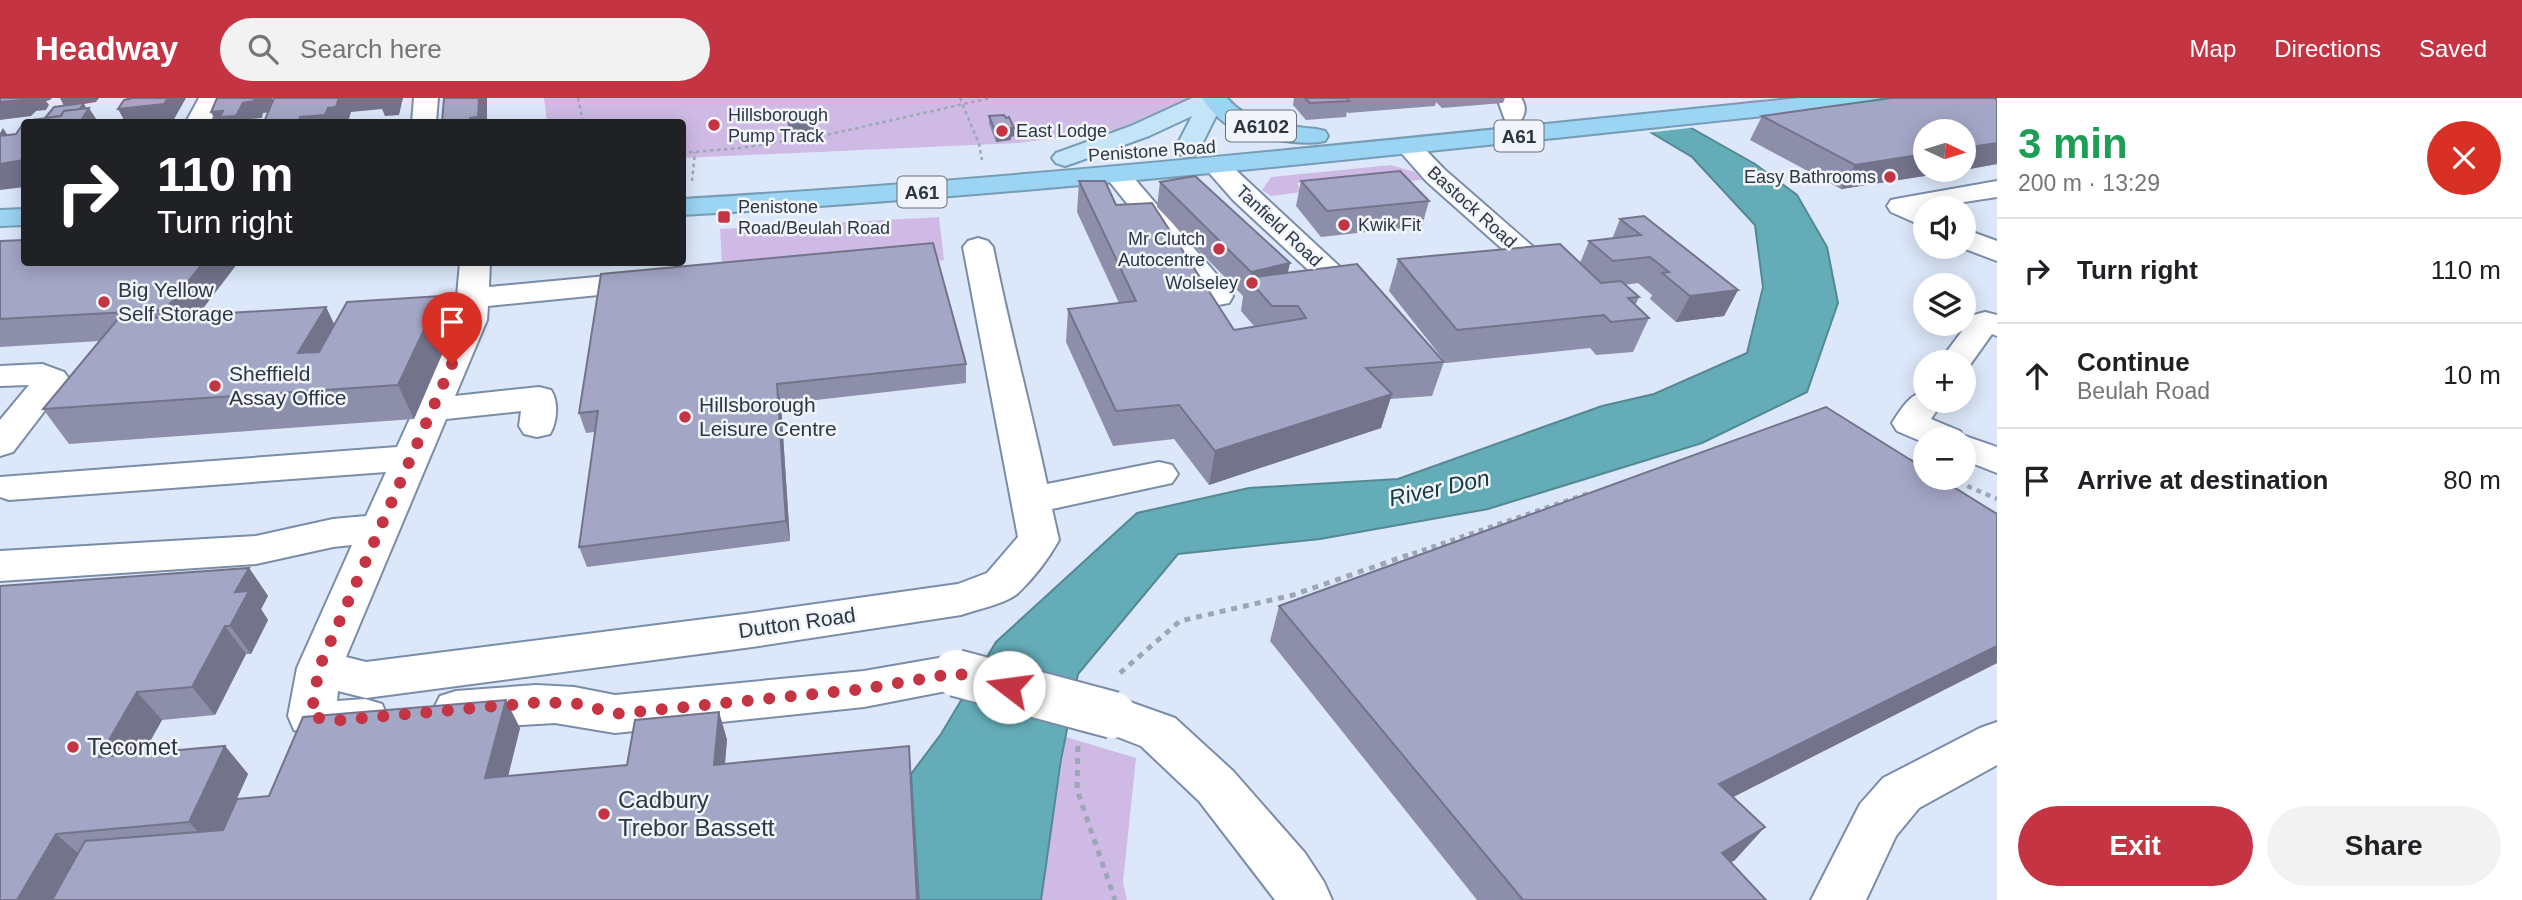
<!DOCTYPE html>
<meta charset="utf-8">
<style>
body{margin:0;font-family:Helvetica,sans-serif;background:#f2f2f2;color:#202124;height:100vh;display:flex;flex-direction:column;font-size:26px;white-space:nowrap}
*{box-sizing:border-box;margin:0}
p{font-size:23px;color:#757577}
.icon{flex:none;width:38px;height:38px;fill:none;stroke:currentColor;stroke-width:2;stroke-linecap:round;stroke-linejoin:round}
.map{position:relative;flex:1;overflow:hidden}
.sheet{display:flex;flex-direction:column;background:#fff;width:525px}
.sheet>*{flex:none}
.hud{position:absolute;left:21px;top:21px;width:665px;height:147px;border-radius:7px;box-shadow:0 4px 18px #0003;background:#202124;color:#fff;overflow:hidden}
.needle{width:46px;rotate:94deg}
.controls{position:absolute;left:1913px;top:21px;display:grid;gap:14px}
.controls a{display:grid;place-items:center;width:63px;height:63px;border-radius:50%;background:#fff;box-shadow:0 4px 18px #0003;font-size:35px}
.pin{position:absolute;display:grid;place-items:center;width:60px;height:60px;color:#fff;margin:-72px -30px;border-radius:50% 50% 50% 0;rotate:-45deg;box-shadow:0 0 7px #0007}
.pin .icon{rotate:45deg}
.me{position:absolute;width:77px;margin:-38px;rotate:285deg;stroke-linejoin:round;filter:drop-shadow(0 0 5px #0008)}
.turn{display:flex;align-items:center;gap:24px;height:147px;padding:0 21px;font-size:32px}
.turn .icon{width:91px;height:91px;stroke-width:2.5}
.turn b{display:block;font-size:49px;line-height:60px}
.round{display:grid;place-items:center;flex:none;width:74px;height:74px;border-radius:37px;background:#f2f2f2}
.headline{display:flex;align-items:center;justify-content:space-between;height:119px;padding:0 21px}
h1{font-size:42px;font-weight:700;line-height:52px;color:#1e9e55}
.cta{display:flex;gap:14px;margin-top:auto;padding:14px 21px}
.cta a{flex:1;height:80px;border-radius:42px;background:#c43443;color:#fff;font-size:28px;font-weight:700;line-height:80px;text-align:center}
.cta a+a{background:#f2f2f2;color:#202124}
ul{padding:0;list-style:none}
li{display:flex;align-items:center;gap:21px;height:105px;padding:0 21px;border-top:2px solid #e0e0e0}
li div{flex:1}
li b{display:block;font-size:26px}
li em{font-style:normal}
header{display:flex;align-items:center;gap:42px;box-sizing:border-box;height:98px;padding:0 35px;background:#c43443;color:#fff}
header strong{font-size:33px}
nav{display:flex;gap:38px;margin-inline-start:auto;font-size:24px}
.search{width:490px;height:63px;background:#f2f2f2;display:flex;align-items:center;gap:18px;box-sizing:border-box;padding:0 24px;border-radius:38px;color:#757577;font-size:26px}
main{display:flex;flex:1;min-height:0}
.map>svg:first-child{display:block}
.green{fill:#cfbae6}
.water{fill:#64acb7;stroke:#548994;stroke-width:2}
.pier{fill:#dce8fa}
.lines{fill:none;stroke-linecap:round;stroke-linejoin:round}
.minor-casing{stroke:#7a8da8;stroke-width:4}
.major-casing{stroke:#769db5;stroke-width:4}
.highway-casing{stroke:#769db5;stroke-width:4}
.path-far2{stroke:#9ca7b6;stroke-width:2.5;stroke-dasharray:3.5 3.5;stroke-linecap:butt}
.path-far1{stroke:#9ca7b6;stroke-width:4.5;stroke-dasharray:5 5;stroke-linecap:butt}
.path{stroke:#9ca7b6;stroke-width:5;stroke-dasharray:6 6;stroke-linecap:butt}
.minor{fill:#fff;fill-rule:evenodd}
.major{fill:#c4e5f8;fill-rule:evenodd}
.highway{fill:#9cd4f3;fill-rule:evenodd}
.minor-bridge-casing{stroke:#7a8da8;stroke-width:50;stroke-linecap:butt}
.minor-bridge{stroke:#fff;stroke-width:46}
.wall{fill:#8d8faa}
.shaded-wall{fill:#73748b}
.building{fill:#a4a6c6;stroke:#73748b;stroke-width:2}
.route{stroke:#c43443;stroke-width:12;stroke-dasharray:0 21.6}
.poi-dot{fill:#c43443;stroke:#f1f5fb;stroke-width:2.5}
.labels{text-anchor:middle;stroke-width:5;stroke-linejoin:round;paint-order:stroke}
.far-poi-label{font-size:18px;fill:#2e3641;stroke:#f1f5fb;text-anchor:start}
.far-street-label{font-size:18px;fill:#2e3641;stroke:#f1f5fb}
.shield{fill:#f1f5fb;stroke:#686f79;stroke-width:2}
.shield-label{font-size:19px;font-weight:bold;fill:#2e3641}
.poi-label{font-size:21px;fill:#2e3641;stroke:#f1f5fb;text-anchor:start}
.street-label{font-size:21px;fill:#2e3641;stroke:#f1f5fb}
.water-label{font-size:23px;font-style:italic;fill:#163a3f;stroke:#f1f5fb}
.near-poi-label{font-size:24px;fill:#2e3641;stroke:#f1f5fb;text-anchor:start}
</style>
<header>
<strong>Headway</strong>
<div class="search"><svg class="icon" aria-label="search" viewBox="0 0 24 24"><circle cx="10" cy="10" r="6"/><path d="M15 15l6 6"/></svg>Search here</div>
<nav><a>Map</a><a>Directions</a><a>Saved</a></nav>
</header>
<main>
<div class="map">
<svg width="1997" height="802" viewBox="0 0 1997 802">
<rect width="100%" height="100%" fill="#dce8fa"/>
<!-- green -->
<g class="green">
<polygon points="544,0 1202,0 1181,23 1018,45 683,60 682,24 547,24"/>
<polygon points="1391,67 1415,74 1422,82 1388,85 1379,77 1297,85 1302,94 1271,98 1262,92 1271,79"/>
<polygon points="939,119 944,162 723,184 720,131"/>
<polygon points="1066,639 1136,660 1123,784 1127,802 1041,802"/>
</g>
<!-- water -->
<polygon class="water" points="1593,0 1638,0 1755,66 1797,97 1827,149 1838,205 1807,294 1702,345 1488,411 1320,441 1178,456 1078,576 1061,662 1041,802 919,802 911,676 941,636 996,544 1137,415 1249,390 1398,381 1602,308 1654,296 1747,255 1763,189 1755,127 1692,59"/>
<!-- pier -->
<polygon class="pier" points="1590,0 1645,0 1698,29 1646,35"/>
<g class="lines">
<!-- minor casing -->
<g class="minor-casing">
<g id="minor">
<polygon points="199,0 223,0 210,24 186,24"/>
<polygon points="414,0 438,0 436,24 412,24"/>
<path d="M1497 0H1521C1526 7 1526 15 1521 22L1513 24 1505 22Z"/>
<polygon points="1410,42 1419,45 1444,71 1546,160 1551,166 1546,172 1536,175 1526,172 1426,83 1397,50 1401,45"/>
<polygon points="1217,61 1226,63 1353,181 1357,187 1353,193 1342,196 1331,193 1233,102 1204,69 1208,63"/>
<polygon points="1118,70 1127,72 1229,191 1233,198 1229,205 1218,207 1207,205 1105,78 1109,72"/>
<polygon points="1997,83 1997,99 1925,110 1925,129 1891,114 1887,108 1891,102 1901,100"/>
<polygon points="1964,131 1997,143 1997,163 1960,149 1964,149"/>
<path d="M978 140 988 143 993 149C1009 229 1030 306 1047 386L1159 364 1172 367 1178 376 1172 385 1052 411 1059 442C1049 460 1033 481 1018 495 1008 505 975 512 961 517L752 549 366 600 338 593 337 603 365 601 382 606 388 620 382 634C349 645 327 643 294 632L288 618 297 570 352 447 333 449 256 466 0 483V453L256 438 333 421 366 418 386 374 9 402 0 399V379L397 349 455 222 460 164H490L489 189 649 174 660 177 664 183 660 189 649 192 488 208 487 222 455 298 539 289 551 292C559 304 557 324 550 336L537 339 524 336 519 328 521 313 446 321 346 559 366 564 752 515 958 486 987 475 1018 439 963 149 968 143Z"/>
<polygon points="1985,214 1997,217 1997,238 1992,236 1967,271 1964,272 1964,264 1939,264 1974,217"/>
<polygon points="42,266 64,274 69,281 13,354 0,358 0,322 29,287 0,288 0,268"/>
<path d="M1925 293V303H1943L1931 321 1960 333 1962 337 1997 349V375L1964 362V341H1925V345L1897 333 1892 325C1901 311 1909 297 1925 293Z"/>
<polygon points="956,557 972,562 979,575 972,588 864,609 615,635 555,625 456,631 440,626 433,612 440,598 456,593 536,587 574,589 615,597 864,573"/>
<polygon points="1113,598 1175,620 1233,673 1305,755 1324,784 1332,802 1275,802 1199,703 1141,648 1097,631 1090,617 1097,603"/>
<polygon points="1997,624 1997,667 1919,710 1896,738 1866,802 1811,802 1860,706 1883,680 1980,630"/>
</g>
</g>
<!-- major casing -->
<g class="major-casing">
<polygon id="major" points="1192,0 1225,0 1197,56 1188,59 1179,56 1175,51 1192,18 1149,38 1074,65 1065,68 1056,65 1052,60 1056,55 1131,28"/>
</g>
<!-- highway casing -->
<g class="highway-casing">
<g id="highway">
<path d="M1202 0H1227C1250 27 1283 27 1316 31L1325 33 1328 38 1325 43C1301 49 1238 38 1220 21 1213 15 1207 7 1202 0Z"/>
<path d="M1800 0H1880L1876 5 1868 7C1473 48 1079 94 682 117V101C1056 79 1427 38 1800 0Z"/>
<polygon points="24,111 24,127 0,128 0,112"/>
</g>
</g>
<!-- path-far2 -->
<g class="path-far2">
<polyline points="578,0 583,24"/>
<polyline points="960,0 979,46 982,62"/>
<polyline points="682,55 740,50 826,37 990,0"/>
<polyline points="692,83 695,54"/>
</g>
<!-- path-far1 -->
<g class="path-far1">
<polyline points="1909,362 1925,369"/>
<polyline points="1949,380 1997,401"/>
<polyline points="1403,459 1589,395"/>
</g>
<!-- path -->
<g class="path">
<polyline points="1120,575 1180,523 1293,497 1408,457"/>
<polyline points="1078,648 1077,692 1115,802"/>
</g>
<!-- minor -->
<use href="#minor" class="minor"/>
<!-- major -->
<use href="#major" class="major"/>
<!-- highway -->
<use href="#highway" class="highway"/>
<!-- minor-bridge casing -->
<g class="minor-bridge-casing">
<polyline id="minor-bridge" points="956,575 1113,617"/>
</g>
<!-- minor-bridge -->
<use href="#minor-bridge" class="minor-bridge"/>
</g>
<!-- wall -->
<g class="wall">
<polygon points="1294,0 1505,0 1503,5 1442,10 1436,4 1435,8 1348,15 1347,13 1346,19 1306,22 1293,7"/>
<polygon points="1891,0 1994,0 1997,1 1997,66 1964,72 1964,33 1925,33 1925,72 1963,72 1841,91 1750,42 1762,18"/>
<polygon points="989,18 1006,20 1014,30 1014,38 1011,39 1011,42 996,44 989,26"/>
<polygon points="1079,83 1116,107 1234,232 1254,228 1241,213 1243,198 1157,109 1160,84 1288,175 1444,264 1432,298 1390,301 1381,330 1209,387 1174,341 1113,348 1066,244 1068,211 1119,205 1077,114"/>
<polygon points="1301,83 1429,103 1422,128 1321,139 1296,108"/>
<polygon points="1620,121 1738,192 1724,218 1676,224 1650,201 1652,197 1638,185 1625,187 1639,199 1635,208 1649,220 1633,254 1596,257 1590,250 1446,265 1389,193 1398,161 1580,165 1589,143 1612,141"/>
<polygon points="0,143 24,164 257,164 237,166 198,217 326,209 334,227 453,231 414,321 69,346 43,311 100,243 0,249"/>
<polygon points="601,176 966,266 966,285 781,306 790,443 587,469 579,449 595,334 586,335 579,315"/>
<polygon points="1997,416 1997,565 1733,699 1735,762 1731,764 1766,802 1477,802 1270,543 1279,508"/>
<polygon points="249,470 268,498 261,511 268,522 251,556 246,556 215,617 162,622 143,655 225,648 248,676 223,732 269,698 520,630 508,678 627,667 719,614 727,642 725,666 911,676 919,802 0,802 0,488"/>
</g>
<!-- shaded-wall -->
<g class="shaded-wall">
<polygon points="23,0 52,0 50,2 46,3 49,7 46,12 36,13 31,18 0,22 0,4"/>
<polygon points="60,0 99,0 96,4 84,6 88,13 89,10 98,24 43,24 64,8"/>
<polygon points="126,0 186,0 173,23 159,24 125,24 118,11 132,10"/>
<polygon points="255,0 272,0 276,8 273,14 263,15 262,20 251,21 249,24 216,24 211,14"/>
<polygon points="339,0 403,0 399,17 385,18 382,11 351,14 348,24 298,24 300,19 328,10"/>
<polygon points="479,0 487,0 487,24 470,24 470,20"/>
<polygon points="814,24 815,33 790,36 789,27"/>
<polygon points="3,30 19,54 0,42 0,35"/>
<polygon points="1010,30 1014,30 1014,38 1011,39 1011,42 996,44 996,35"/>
<polygon points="1997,45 1997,66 1964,72 1964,50"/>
<polygon points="1925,56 1925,72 1963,72 1841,91 1855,67"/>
<polygon points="24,62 24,89 0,92 0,66"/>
<polygon points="204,164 236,164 237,166 181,239 165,212"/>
<polygon points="1290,165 1284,192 1249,183 1251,174"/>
<polygon points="1738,192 1724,218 1676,224 1690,198"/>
<polygon points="440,198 453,231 414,321 398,287"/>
<polygon points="326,209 342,242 316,289 298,255"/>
<polygon points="777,286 781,306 790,443 786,423"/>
<polygon points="1392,296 1381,330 1209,387 1215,353"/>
<polygon points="249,470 268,498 261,511 268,522 251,556 230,528 235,494"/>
<polygon points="225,528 246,556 215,617 192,589"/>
<polygon points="1997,548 1997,565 1692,720 1719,686"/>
<polygon points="137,594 162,622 126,687 99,659"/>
<polygon points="506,602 520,630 501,707 485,680"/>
<polygon points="719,614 727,642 722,694 714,667"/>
<polygon points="225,648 248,676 214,751 189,724"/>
<polygon points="909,648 911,676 919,802 917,802"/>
<polygon points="1765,729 1735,762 1693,788 1722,755"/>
<polygon points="56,736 86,762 64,802 17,802"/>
</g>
<!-- building -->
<g class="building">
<polygon points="0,0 23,0 21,2 0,4"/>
<polygon points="131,0 168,0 164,6 118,11 124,2 130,1"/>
<polygon points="217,0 255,0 254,3 243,5 236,18 220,19 223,13 211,14"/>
<polygon points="274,0 339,0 336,9 328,10 325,17 300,19 298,24 264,24"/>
<polygon points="444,0 479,0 478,19 470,20 470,24 442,24"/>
<polygon points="1305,0 1347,0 1349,3 1310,5"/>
<polygon points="1891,0 1994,0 1997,1 1997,45 1964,50 1964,33 1925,33 1925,56 1855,67 1762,18"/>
<polygon points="84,5 79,12 64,13 61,18 45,20 54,9"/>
<polygon points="89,10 80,24 24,24 24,62 0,66 0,38 16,36 25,23 61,18 64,13"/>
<polygon points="1004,17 1006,20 1009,19 1014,30 1010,30 1011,33 996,35 989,18"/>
<polygon points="813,20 814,24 789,27 788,22"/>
<polygon points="1400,73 1429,103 1327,113 1301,83"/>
<polygon points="1195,78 1290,165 1251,174 1160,84"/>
<polygon points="1079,83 1105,83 1116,107 1152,105 1234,232 1306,220 1298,208 1272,208 1247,180 1357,166 1444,264 1366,270 1392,296 1215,353 1179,307 1116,313 1068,211 1136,203"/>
<polygon points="1644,118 1738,192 1690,198 1662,175 1669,174 1650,159 1613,163 1589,143 1641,137 1620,121"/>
<polygon points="24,142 24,164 204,164 165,212 0,221 0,143"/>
<polygon points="933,145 966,266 777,286 786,423 579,449 598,313 579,315 601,176"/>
<polygon points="1560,146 1601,185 1621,183 1639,199 1628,200 1649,220 1611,224 1604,217 1457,232 1398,161"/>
<polygon points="440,198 398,287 43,311 117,222 326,209 298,255 319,254 347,204"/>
<polygon points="1826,309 1925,371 1925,380 1939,380 1997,416 1997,548 1719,686 1765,729 1722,755 1766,802 1523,802 1279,508"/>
<polygon points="249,470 235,494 249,493 230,528 225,528 192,589 137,594 99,659 225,648 189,724 56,736 17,802 0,802 0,488"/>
<polygon points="506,602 485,680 627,667 635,622 719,614 714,667 909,648 917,802 52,802 85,743 223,732 237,701 269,698 303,619"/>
</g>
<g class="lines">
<!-- route -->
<polyline class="route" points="452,266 319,570 311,618 331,623 542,604 580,606 615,616 864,591 956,575 1009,589"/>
</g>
<!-- markers -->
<g class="poi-dot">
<circle cx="714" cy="27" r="7"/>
<circle cx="1002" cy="33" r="7"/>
<circle cx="1890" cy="79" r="7"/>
<rect x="717" y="112" width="14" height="14" rx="3.5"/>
<circle cx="1344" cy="127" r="7"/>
<circle cx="1219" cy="151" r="7"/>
<circle cx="1252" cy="185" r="7"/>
<circle cx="104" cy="204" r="7"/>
<circle cx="215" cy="288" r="7"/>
<circle cx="685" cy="319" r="7"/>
<circle cx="73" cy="649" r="7"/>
<circle cx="604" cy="716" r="7"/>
</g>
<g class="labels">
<!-- far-poi labels -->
<g class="far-poi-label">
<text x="728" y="23">Hillsborough<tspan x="728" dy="21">Pump Track</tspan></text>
<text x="1016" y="39">East Lodge</text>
<text x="1876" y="85" text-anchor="end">Easy Bathrooms</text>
<text x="738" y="115">Penistone<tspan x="738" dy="21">Road/Beulah Road</tspan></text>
<text x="1358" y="133">Kwik Fit</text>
<text x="1205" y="147" text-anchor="end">Mr Clutch<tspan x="1205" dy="21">Autocentre</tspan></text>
<text x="1238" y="191" text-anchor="end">Wolseley</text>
</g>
<!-- far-street labels -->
<g class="far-street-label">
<text transform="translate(1152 53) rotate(-4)" y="6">Penistone Road</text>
<text transform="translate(1472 109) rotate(42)" y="6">Bastock Road</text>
<text transform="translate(1279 128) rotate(43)" y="6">Tanfield Road</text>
</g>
<!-- shield labels -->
<g class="shield">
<rect x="1226" y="12.5" width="70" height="31" rx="5"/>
<rect x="1494.5" y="22.5" width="49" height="31" rx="5"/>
<rect x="897.5" y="78.5" width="49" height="31" rx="5"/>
</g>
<g class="shield-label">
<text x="1261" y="35">A6102</text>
<text x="1519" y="45">A61</text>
<text x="922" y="101">A61</text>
</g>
<!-- poi labels -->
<g class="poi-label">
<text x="118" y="199">Big Yellow<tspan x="118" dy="24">Self Storage</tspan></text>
<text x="229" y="283">Sheffield<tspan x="229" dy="24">Assay Office</tspan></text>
<text x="699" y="314">Hillsborough<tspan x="699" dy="24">Leisure Centre</tspan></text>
</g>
<!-- street labels -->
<g class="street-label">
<text transform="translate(797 525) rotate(-8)" y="7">Dutton Road</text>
</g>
<!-- water labels -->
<g class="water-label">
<text transform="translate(1439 390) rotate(-12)" y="8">River Don</text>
</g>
<!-- near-poi labels -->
<g class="near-poi-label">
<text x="87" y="657">Tecomet</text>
<text x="618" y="710">Cadbury<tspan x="618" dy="28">Trebor Bassett</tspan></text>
</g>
</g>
</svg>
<div class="controls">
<a><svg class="needle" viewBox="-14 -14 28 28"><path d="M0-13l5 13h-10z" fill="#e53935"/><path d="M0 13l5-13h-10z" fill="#757577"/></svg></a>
<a><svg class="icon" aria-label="sound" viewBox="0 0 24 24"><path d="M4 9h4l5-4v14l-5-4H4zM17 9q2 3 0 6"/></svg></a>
<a><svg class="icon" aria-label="layers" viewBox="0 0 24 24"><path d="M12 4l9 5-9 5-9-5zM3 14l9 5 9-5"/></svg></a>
<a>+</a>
<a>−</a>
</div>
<div class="pin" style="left:452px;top:266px;background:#d93025"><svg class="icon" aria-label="arrive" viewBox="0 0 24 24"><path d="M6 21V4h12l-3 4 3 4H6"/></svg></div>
<svg class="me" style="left:1009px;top:589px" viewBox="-20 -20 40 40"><circle r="19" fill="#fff"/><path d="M0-13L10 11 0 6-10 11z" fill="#c43443"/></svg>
<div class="hud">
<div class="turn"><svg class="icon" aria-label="right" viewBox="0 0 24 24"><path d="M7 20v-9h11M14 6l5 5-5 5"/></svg><div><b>110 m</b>Turn right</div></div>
</div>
</div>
<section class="sheet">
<div class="headline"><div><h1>3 min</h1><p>200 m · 13:29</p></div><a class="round" style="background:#d93025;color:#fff"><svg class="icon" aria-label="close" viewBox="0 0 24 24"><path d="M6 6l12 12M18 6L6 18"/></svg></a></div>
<ul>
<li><svg class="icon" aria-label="right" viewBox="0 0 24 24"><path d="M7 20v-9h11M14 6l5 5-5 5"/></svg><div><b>Turn right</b></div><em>110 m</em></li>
<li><svg class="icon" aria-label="ahead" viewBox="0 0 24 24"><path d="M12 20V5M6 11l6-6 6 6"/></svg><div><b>Continue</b><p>Beulah Road</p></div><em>10 m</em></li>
<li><svg class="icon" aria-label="arrive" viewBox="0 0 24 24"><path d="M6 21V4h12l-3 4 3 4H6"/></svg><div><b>Arrive at destination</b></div><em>80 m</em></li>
</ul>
<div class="cta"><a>Exit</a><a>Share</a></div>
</section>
</main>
